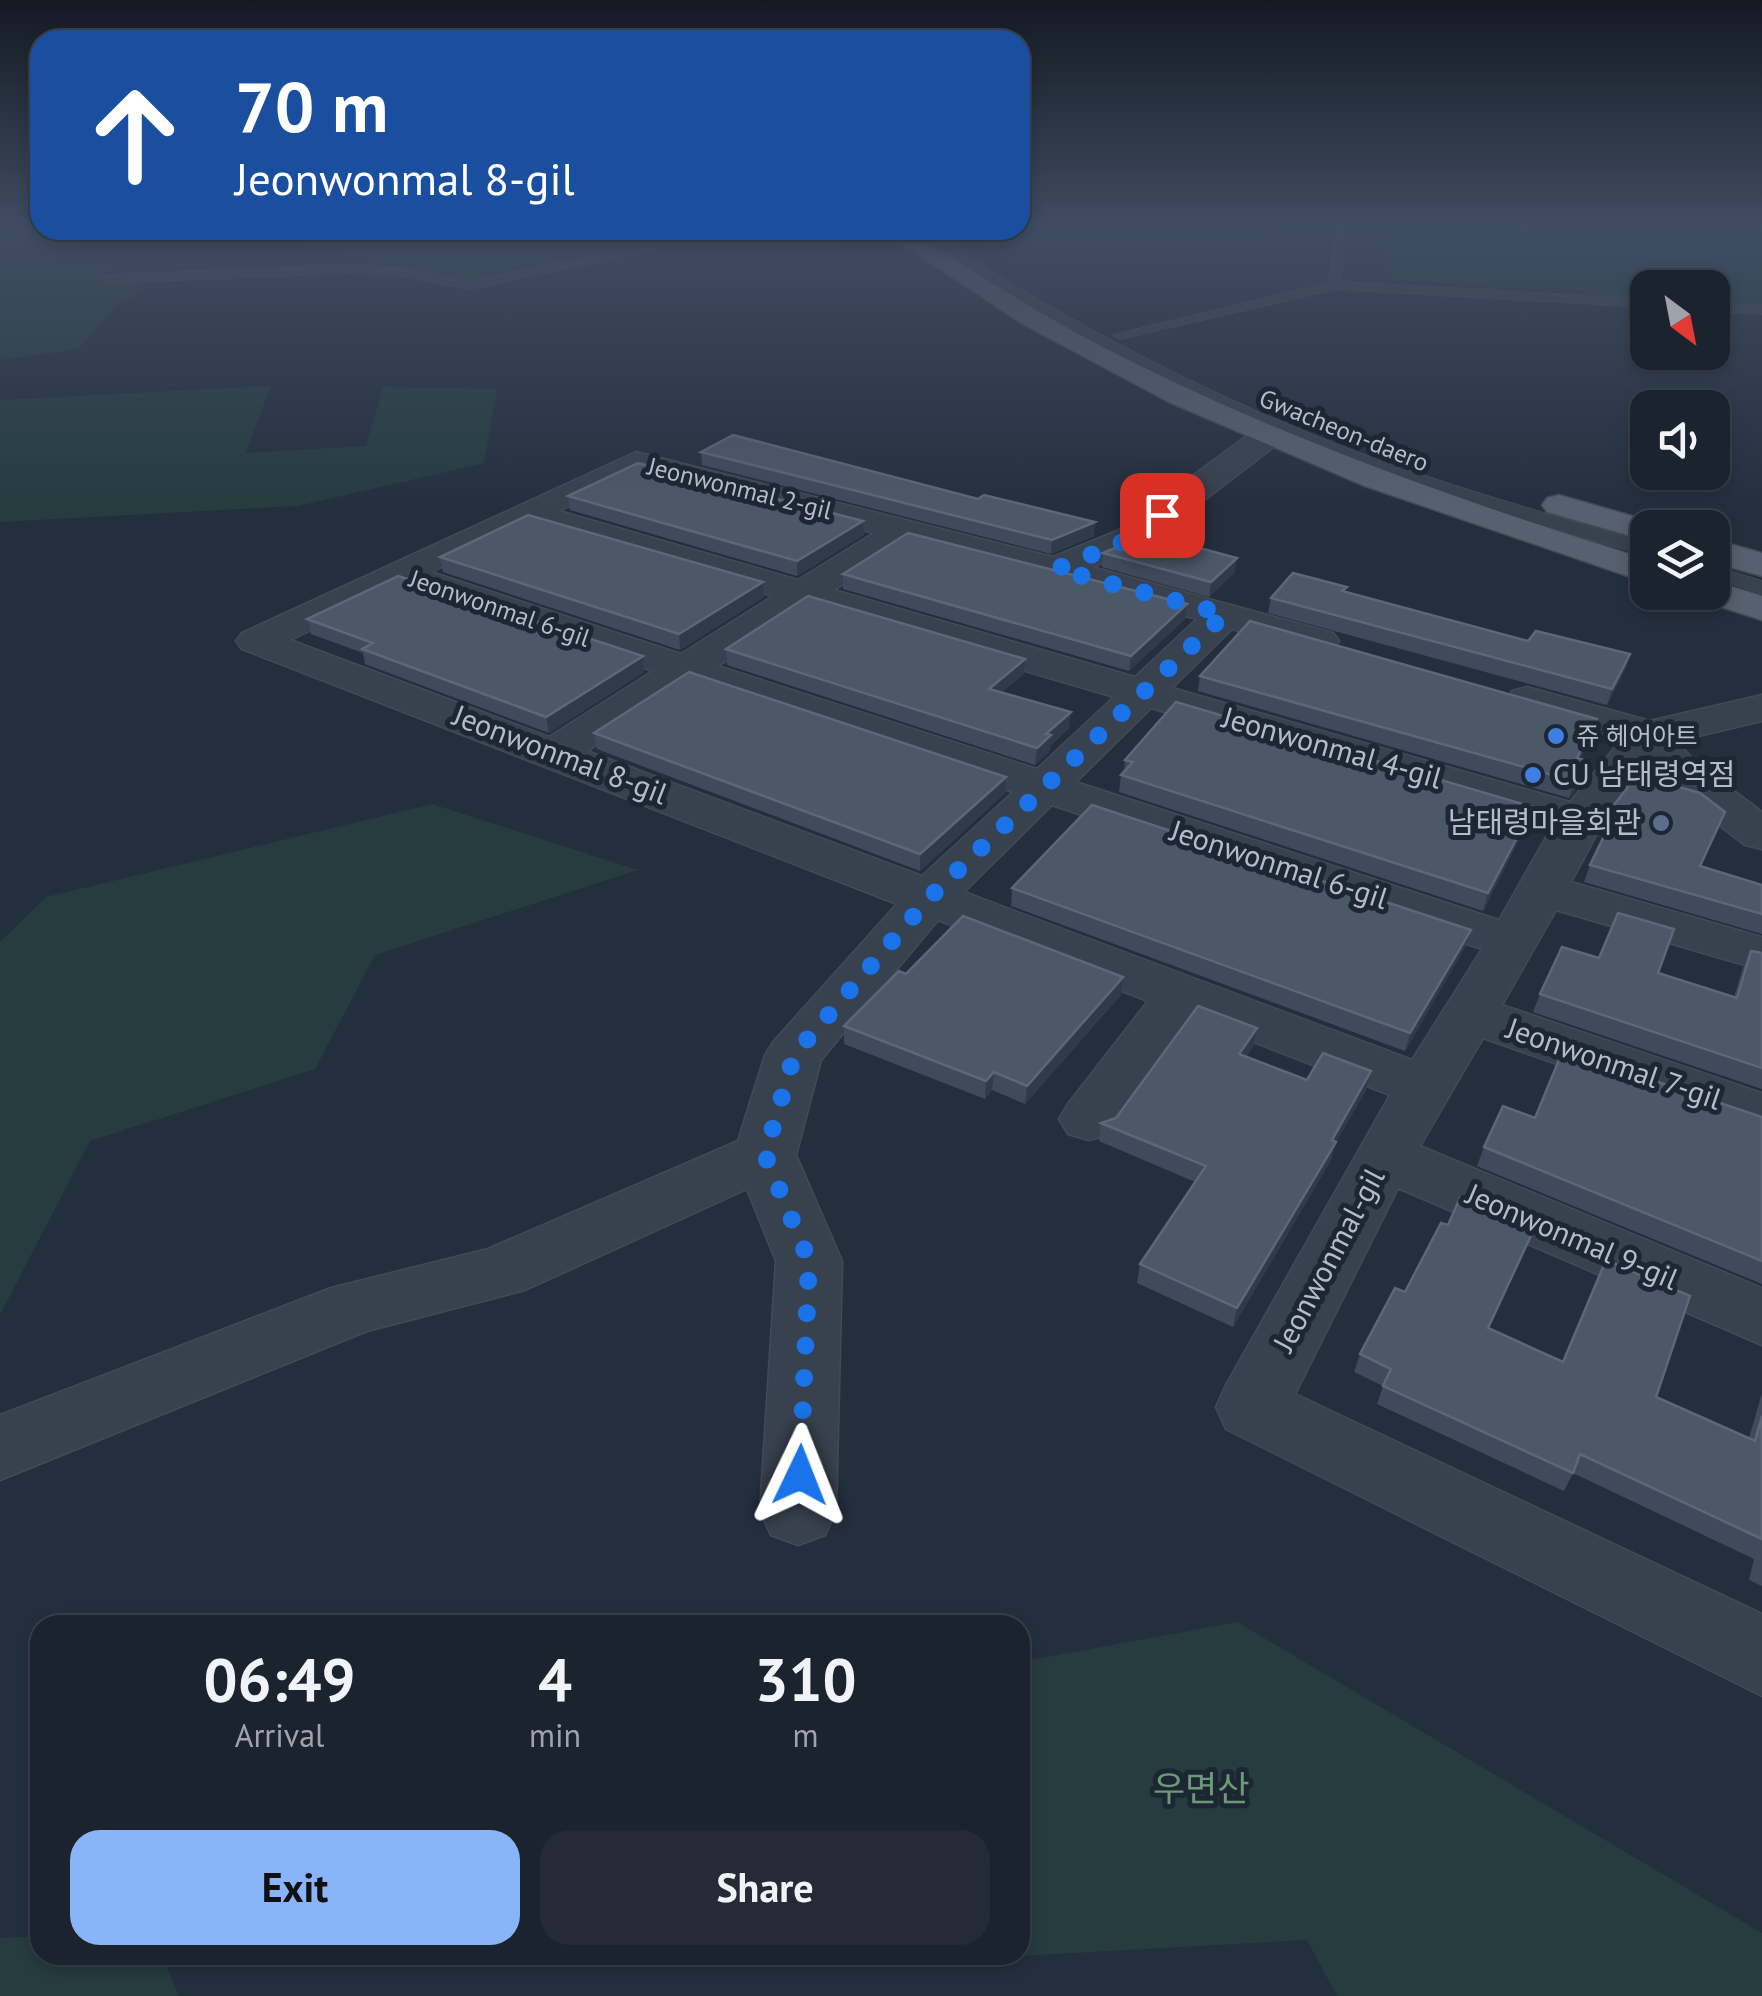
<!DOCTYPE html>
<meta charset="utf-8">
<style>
body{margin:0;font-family:"PT Sans","Noto Sans KR",sans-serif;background:#242b36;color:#f1f3f6;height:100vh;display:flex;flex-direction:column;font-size:38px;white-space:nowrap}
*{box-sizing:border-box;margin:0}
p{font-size:32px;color:#a0a4aa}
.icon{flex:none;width:55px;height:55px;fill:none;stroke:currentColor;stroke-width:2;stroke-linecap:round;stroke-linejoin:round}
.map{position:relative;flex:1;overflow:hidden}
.details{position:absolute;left:30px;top:1615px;width:1000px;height:350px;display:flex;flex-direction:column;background:#1b232e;border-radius:30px;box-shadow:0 5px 15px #0003,0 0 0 2px #39404a}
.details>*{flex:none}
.banner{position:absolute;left:30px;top:30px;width:1000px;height:210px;border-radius:30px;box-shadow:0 5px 15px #0003,0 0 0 2px #39404a;background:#1a4fa0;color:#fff;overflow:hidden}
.needle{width:65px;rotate:148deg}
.fabs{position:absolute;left:1630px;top:270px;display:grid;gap:20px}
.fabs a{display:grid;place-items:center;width:100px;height:100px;border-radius:20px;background:#1b232e;box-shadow:0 5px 15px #0003,0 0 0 2px #39404a;font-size:50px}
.pin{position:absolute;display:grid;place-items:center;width:85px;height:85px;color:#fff;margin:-42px;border-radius:20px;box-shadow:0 5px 15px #0006}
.me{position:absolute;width:110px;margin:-55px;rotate:2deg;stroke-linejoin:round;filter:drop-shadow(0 0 8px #0008)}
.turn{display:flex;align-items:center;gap:35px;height:210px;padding:0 40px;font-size:45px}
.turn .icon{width:130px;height:130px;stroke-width:2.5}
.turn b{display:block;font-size:70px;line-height:85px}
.eta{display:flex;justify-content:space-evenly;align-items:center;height:170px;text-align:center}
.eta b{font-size:60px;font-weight:700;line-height:70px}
.button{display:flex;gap:20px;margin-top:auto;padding:20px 40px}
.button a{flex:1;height:115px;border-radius:30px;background:#8ab4f8;color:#111;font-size:40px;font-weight:700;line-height:115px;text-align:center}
.button a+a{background:#242b36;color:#f1f3f6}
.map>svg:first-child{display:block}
.green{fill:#263c3f}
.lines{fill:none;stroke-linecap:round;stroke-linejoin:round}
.lane-casing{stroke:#414a57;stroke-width:2}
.street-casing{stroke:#414a57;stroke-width:3}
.primary-casing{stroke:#414a57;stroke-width:3}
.lane{fill:#38414e;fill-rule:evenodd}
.street{fill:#38414e;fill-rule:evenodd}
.primary{fill:#56606e;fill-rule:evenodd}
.wall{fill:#3f4b5c}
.shaded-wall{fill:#2f3b4b}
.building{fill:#4b5868;stroke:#5c6777;stroke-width:2.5}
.route{stroke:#1a73e8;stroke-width:18;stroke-dasharray:0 32.4}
.shop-dot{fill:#3f7fe0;stroke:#1d2633;stroke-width:4}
.service-dot{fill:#5c6f8a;stroke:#1d2633;stroke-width:4}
.labels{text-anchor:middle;stroke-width:10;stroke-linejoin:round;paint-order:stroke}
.far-street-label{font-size:25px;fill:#b4bcc9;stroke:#1d2633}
.far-poi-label{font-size:25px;fill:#b4bcc9;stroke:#1d2633;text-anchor:start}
.street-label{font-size:30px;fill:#b4bcc9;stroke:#1d2633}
.poi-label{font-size:30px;fill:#b4bcc9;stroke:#1d2633;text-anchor:start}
.near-park-label{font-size:35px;fill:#6b9a76;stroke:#1d2633}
</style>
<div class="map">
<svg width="1762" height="1996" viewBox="0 0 1762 1996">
<rect width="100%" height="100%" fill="#242f3e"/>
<!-- green -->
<g class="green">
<polygon points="261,230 742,230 746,234 693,238 541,262 470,279 274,239"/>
<polygon points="1387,230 1590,230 1762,240 1762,306 1713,302 1712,288 1648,288 1647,298 1384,279"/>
<polygon points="111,263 99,282 146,279 136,296 118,303 78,349 0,360 0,266"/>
<polygon points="271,386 245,453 366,446 383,387 497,389 484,463 298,506 0,522 0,400"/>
<polygon points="432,804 638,870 375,955 315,1069 90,1141 0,1315 0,942 46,897"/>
<polygon points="1237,1622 1762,1933 1762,1996 1337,1996 1307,1940 966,1959 962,1955 1020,1955 1020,1662"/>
<polygon points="40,1936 40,1955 161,1955 179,1996 0,1996 0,1938"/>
</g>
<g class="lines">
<!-- lane casing -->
<g class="lane-casing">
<g id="lane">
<path d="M911 230H925C1057 316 1195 390 1343 447 1443 485 1545 513 1648 544V555C1441 501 1238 426 1053 320 1006 293 952 266 911 230Z"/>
<polygon points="1335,230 1346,230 1341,282 1648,299 1648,307 1335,289 1120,339 1113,335 1329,283"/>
<polygon points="905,235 909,240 674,245 470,289 403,276 348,273 106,283 100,279 106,275 348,265 403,268 470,281 674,239"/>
<polygon points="1712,303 1762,306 1762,314 1712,311"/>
<polygon points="1712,566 1762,581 1762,593 1712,577"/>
</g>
</g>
<!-- street casing -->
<g class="street-casing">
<g id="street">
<polygon points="666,230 663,235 639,238 628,231"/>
<path d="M731 230H816L829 237C817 248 743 241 731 230Z"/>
<path d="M1269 426 1280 428 1285 435 1280 442 1143 547 1092 567 1333 633 1339 641 1333 649 1319 653 1232 629 1172 688 1570 802 1621 740 1512 709 1506 700 1512 691 1527 687 1650 721 1762 695V721L1677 741 1694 761 1762 812V849L1745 845 1662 781 1649 763 1602 824 1571 882 1762 937V970L1556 910 1502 1005 1762 1093V1136L1483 1038 1420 1146 1762 1288V1345L1398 1188 1295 1394 1762 1614V1696L1226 1429 1216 1407 1226 1385 1390 1095 1194 1019 1110 1134 1089 1140 1068 1134 1059 1119 1068 1104 1148 1001 938 920 821 1060 796 1155 842 1261 836 1511 825 1535 798 1545 771 1535 760 1511 776 1261 747 1189 525 1290 367 1331 0 1480V1415L331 1288 488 1249 738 1141 765 1055 774 1041 897 904 242 649 236 641 242 633 636 452 1053 557 1117 531 1258 428ZM639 473 874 533 798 580 559 511ZM530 525 773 596 681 654 431 572ZM908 542 1197 619 1135 677 834 590ZM401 587 653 671 549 737 290 640ZM808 607 1114 697 1037 769 718 666ZM690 684 1013 792 922 876 587 751ZM1151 708 1552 827 1499 920 1076 782ZM1052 805 1482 949 1412 1060 964 892Z"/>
</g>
</g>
<!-- primary casing -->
<g class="primary-casing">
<g id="primary">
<path d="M882 230H908C970 269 1032 310 1097 344 1272 435 1460 501 1648 560V583L1365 486 1169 402 1021 323Z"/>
<polygon points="1559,495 1660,524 1663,528 1648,528 1648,541 1547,512 1542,505 1547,498"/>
<polygon points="1712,539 1762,553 1762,576 1712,562"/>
<polygon points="1712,581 1762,596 1762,620 1699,600 1693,592 1712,592"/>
</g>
</g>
<!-- lane -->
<use href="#lane" class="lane"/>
<!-- street -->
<use href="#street" class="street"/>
<!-- primary -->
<use href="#primary" class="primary"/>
</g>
<!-- wall -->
<g class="wall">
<polygon points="701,452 1094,536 1051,554 702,465"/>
<polygon points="568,496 864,535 797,576 570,510"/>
<polygon points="1103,553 1237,558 1234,573 1209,597 1102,567"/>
<polygon points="440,557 764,597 680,650 443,572"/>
<polygon points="843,574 1185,619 1129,671 843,589"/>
<polygon points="1346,592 1528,641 1630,654 1625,670 1607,705 1268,613 1271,598"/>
<polygon points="307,619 644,672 549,733 365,664 363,653 311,634"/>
<polygon points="726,649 1024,674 1002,692 1069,728 1050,746 1049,752 1035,765 727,665"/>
<polygon points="1200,676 1592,735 1580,759 1585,778 1569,798 1198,691"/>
<polygon points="594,733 1006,777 1005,793 920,871 597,749"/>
<polygon points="1125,760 1533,807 1527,824 1483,911 1119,792 1121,775 1124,772"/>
<polygon points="1611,809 1725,812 1700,867 1762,885 1762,934 1584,882 1590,865 1607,828 1605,826"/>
<polygon points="1012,888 1471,930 1465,947 1405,1051 1011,906"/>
<polygon points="1751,951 1762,953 1762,1089 1533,1012 1540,994 1599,958 1658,973 1734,997 1743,968"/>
<polygon points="906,974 1121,995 1025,1104 992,1090 985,1099 844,1044 844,1026"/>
<polygon points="1253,1046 1246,1057 1307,1080 1366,1090 1336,1142 1331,1160 1233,1327 1137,1283 1140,1264 1195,1182 1099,1141 1101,1123 1116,1118"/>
<polygon points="1762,1117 1762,1284 1477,1166 1484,1147 1535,1118"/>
<polygon points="1448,1225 1534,1229 1489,1328 1563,1361 1606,1260 1656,1397 1749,1438 1762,1393 1762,1586 1749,1580 1754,1559 1573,1473 1564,1491 1377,1404 1383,1386 1354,1372 1360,1354 1405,1292"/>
</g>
<!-- shaded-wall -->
<g class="shaded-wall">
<polygon points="863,521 864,535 797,576 797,561"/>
<polygon points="1095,522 1094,536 1051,554 1052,540"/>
<polygon points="1237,558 1234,573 1209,597 1211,582"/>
<polygon points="763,582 764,597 680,650 679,634"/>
<polygon points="1187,604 1185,619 1129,671 1131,656"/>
<polygon points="1630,654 1625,670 1607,705 1612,689"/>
<polygon points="643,656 644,672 549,733 546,717"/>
<polygon points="1025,659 1024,674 988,704 989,689"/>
<polygon points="1071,712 1069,728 1050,746 1049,752 1035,765 1037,748 1046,734"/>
<polygon points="1597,719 1592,735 1572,775 1577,758"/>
<polygon points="1590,762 1585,778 1569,798 1574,781"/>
<polygon points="1006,777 1005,793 920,871 920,854"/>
<polygon points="1533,807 1527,824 1483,911 1488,893"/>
<polygon points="1471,930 1465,947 1405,1051 1410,1033"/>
<polygon points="1123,977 1121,995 1025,1104 1027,1086"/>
<polygon points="1257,1028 1253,1046 1235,1072 1239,1054"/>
<polygon points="1371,1071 1366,1090 1333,1147 1336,1142 1331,1160 1233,1327 1237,1308"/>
<polygon points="994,1072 992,1090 985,1099 986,1081"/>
</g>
<!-- building -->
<g class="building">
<polygon points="733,435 978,499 984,495 1095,522 1052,540 701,452"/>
<polygon points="638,463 863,521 797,561 568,496"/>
<polygon points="528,515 763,582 679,634 440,557"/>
<polygon points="908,533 1187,604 1131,656 843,574"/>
<polygon points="1148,534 1237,558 1211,582 1103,553"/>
<polygon points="1293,573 1347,587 1342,591 1528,641 1536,631 1630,654 1612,689 1271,598"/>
<polygon points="398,576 643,656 546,717 362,649 373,643 307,619"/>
<polygon points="808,596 1025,659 989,689 1071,712 1046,734 1051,735 1037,748 726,649"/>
<polygon points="1250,621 1597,719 1577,758 1590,762 1574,781 1200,676"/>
<polygon points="689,672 1006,777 920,854 594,733"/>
<polygon points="1176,702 1533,807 1488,893 1121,775 1133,762 1125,760"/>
<polygon points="1637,775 1700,793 1725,812 1700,866 1762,885 1762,914 1590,865 1615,813 1611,809"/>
<polygon points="1092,805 1471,930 1410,1033 1012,888"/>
<polygon points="1618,913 1674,929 1658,973 1737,998 1751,951 1762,953 1762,1068 1540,994 1562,947 1599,958"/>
<polygon points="963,916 1123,977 1027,1086 994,1072 986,1081 844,1026 899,971 906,974"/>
<polygon points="1198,1006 1257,1028 1239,1054 1307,1080 1323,1053 1371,1071 1332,1140 1336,1142 1237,1308 1140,1264 1206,1166 1101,1123 1116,1118"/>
<polygon points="1563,1050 1762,1117 1762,1261 1484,1147 1503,1106 1535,1118"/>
<polygon points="1460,1198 1534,1229 1488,1328 1563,1362 1606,1260 1690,1296 1656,1397 1755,1441 1762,1416 1762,1539 1580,1454 1573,1473 1383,1386 1391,1369 1360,1354 1395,1288 1405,1292 1441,1223 1448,1225"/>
</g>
<!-- sky -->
<linearGradient id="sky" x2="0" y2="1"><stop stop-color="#141a22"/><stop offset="0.45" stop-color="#3f4d63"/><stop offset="1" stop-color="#3f4d63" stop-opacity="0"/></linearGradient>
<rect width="1762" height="509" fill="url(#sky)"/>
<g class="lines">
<!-- route -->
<polyline class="route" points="800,1475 809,1261 765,1155 794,1055 930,897 1225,614 1056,569 1130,539 1162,515"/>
</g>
<!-- markers -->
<g class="shop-dot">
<circle cx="1556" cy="736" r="10"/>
<circle cx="1533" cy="775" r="10"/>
</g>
<circle class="service-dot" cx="1661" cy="823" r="10"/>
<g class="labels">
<!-- far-street labels -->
<g class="far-street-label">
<text transform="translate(1344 430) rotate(22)" y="9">Gwacheon-daero</text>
<text transform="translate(740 488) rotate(14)" y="9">Jeonwonmal 2-gil</text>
<text transform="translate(500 608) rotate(19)" y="9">Jeonwonmal 6-gil</text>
</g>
<!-- far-poi labels -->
<g class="far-poi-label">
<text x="1576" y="745">쥬 헤어아트</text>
</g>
<!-- street labels -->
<g class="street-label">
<text transform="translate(1332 748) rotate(16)" y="10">Jeonwonmal 4-gil</text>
<text transform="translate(560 755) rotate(21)" y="10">Jeonwonmal 8-gil</text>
<text transform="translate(1279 865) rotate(18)" y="10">Jeonwonmal 6-gil</text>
<text transform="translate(1614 1064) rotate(19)" y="10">Jeonwonmal 7-gil</text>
<text transform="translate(1572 1237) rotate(23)" y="10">Jeonwonmal 9-gil</text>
<text transform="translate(1329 1260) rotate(-62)" y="10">Jeonwonmal-gil</text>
</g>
<!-- poi labels -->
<g class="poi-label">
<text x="1553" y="785">CU 남태령역점</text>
<text x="1641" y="833" text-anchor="end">남태령마을회관</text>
</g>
<!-- near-park labels -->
<g class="near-park-label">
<text x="1201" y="1801">우면산</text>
</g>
</g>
</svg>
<div class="fabs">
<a><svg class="needle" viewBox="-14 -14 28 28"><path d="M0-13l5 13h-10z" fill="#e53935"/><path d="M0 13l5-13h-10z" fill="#a0a4aa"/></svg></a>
<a><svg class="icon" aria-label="sound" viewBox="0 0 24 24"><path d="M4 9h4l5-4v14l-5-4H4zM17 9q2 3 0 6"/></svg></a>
<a><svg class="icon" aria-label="layers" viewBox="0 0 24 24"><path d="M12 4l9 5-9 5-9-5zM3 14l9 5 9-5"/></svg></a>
</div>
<div class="pin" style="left:1162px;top:515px;background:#d93025"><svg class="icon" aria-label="arrive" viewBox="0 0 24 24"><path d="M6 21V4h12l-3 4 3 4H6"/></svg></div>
<svg class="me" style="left:800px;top:1475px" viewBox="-20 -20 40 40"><path d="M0-17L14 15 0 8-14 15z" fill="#1a73e8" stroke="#fff" stroke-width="4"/></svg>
<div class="banner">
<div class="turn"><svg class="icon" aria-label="ahead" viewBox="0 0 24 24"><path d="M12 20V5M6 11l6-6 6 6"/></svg><div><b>70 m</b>Jeonwonmal 8-gil</div></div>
</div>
<section class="details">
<div class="eta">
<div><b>06:49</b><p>Arrival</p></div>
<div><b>4</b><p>min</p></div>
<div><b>310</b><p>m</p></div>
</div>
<div class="button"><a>Exit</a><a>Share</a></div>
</section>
</div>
